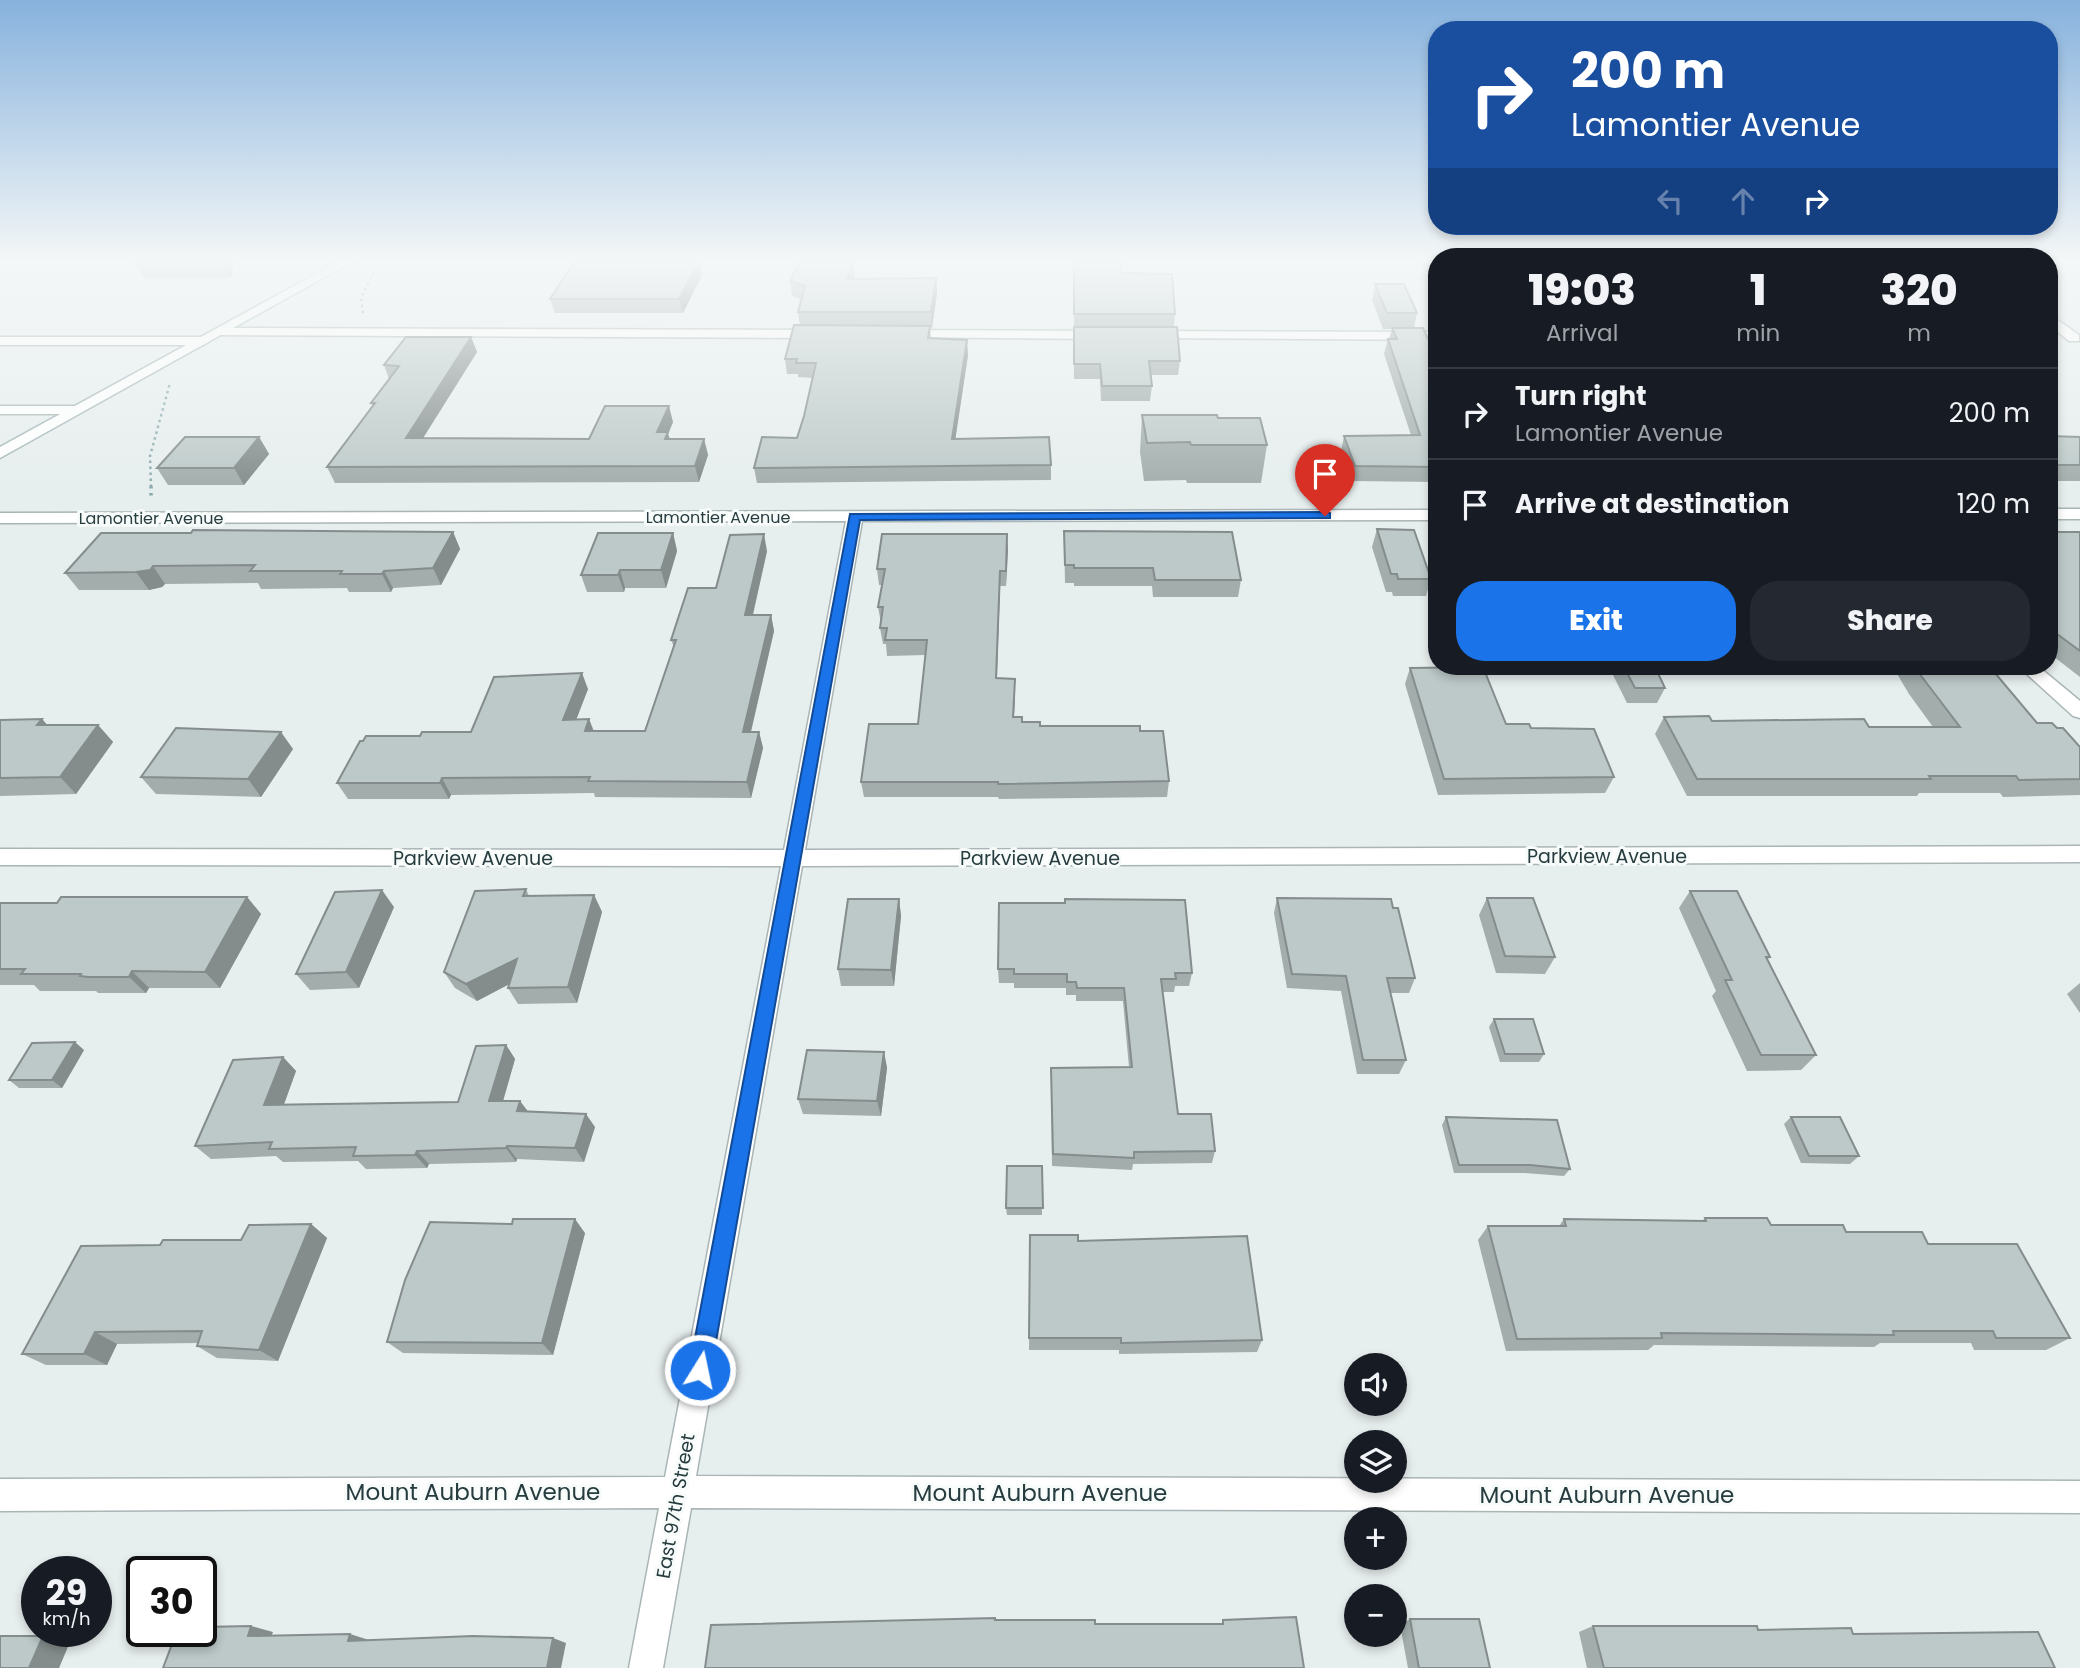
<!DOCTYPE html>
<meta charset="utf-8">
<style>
body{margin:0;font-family:Poppins,sans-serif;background:#242831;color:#f1f3f6;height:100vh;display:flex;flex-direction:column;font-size:26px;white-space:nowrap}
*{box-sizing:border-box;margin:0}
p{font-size:23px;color:#9ea1a6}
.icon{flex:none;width:38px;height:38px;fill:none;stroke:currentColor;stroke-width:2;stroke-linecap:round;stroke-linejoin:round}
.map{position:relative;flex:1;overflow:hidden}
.side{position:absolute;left:1428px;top:248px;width:630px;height:427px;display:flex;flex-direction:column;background:#171b24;border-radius:28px;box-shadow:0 4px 10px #0003}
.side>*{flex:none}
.hud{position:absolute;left:1428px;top:21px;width:630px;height:214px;border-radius:28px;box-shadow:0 4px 10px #0003;background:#1a4fa0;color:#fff;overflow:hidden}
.controls{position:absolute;left:1344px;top:1353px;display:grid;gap:14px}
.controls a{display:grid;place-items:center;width:63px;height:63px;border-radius:50%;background:#171b24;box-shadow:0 4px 10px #0003;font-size:35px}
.speed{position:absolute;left:21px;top:1556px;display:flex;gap:14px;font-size:35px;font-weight:700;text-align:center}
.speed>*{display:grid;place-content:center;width:91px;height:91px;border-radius:50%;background:#171b24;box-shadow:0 4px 10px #0003;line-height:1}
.speed small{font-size:18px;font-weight:400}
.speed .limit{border:4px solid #111;border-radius:10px;background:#fff;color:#111}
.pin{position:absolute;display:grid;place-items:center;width:60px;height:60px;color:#fff;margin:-72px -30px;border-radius:50% 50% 50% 0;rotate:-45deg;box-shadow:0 0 7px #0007}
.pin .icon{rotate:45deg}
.me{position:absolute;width:77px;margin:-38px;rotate:10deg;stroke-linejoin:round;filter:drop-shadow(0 0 5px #0008)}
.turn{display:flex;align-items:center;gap:24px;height:147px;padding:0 28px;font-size:32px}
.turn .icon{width:91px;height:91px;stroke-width:2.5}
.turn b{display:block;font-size:49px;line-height:60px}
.lanes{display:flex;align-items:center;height:66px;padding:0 28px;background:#0003;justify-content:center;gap:35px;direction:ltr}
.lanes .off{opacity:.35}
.eta{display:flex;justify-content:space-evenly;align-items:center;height:119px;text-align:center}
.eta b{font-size:42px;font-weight:800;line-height:49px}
.button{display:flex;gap:14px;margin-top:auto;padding:14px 28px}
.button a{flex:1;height:80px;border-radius:28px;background:#1a73e8;color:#fff;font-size:28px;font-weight:800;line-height:80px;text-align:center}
.button a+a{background:#242831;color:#f1f3f6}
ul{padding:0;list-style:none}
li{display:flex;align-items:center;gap:21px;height:91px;padding:0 28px;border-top:2px solid #363941}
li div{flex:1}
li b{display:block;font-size:26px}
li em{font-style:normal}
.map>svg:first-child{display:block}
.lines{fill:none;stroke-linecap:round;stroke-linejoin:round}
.lane-casing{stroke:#aab5b6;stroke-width:3}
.street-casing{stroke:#aab5b6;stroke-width:3}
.secondary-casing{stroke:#a3b5b6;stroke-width:3}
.path-far1{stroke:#8babae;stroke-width:2.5;stroke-dasharray:2.5 3.5;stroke-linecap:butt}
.path{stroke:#8babae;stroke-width:3.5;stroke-dasharray:2.5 4.5;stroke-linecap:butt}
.lane{fill:#fff;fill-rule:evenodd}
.street{fill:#fff;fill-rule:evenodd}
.secondary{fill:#fff;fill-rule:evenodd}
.wall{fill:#a2adac}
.shaded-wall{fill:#848d8c}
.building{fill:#bcc9c8;stroke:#848d8c;stroke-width:2}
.route{fill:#1a73e8;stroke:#114b97;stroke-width:2}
.labels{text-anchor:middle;stroke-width:6;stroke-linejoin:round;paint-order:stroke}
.far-street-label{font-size:16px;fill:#273c3f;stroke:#f7fbfa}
.street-label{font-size:19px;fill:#273c3f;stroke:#f7fbfa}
.near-street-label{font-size:23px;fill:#273c3f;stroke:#f7fbfa}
</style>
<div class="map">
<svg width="2080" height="1668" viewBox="0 0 2080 1668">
<rect width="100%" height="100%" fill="#e7eeee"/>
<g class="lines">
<!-- lane casing -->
<g class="lane-casing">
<polygon id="lane" points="0,406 77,406 84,410 77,414 0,414"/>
</g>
<!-- street casing -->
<g class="street-casing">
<g id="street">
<polygon points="2049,314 2079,335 2079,341 2069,341 2049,325"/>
<polygon points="220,328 820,330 827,334 820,338 215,335 213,332"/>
<polygon points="901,330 1100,331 1107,335 1100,339 896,337 896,331"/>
<polygon points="1150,331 1437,332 1437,340 1145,338 1145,332"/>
<polygon points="0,337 203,337 210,341 203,345 0,345"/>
<rect x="2049" y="509" width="31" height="10"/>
<polygon points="1437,510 1437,520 862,521 805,850 2080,846 2080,862 802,866 696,1476 2080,1481 2080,1513 691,1508 663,1668 629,1668 659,1508 0,1511 0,1479 665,1477 781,866 0,865 0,849 784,850 846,521 0,523 0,513"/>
<polygon points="2019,667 2039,667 2080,701 2080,718 2073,716"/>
</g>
</g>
<!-- secondary casing -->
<g class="secondary-casing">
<polygon id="secondary" points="343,259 357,259 0,458 0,447"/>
</g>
<!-- path-far1 -->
<g class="path-far1">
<polyline points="363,313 361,298 379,260"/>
<polyline points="151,487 150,456 170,383"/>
</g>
<!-- path -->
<polyline class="path" points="151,486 151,496"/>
<!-- lane -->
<use href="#lane" class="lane"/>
<!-- street -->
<use href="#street" class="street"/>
<!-- secondary -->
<use href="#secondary" class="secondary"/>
</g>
<!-- wall -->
<g class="wall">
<polygon points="132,259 234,259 231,278 144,278"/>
<polygon points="1074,259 1122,273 1175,314 1174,327 1180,361 1178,375 1150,375 1152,386 1150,401 1101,401 1100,379 1074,379"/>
<polygon points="702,275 683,313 555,313 550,299"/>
<polygon points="855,275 854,279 936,278 937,293 932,328 930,328 931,338 968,355 955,439 1051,465 1051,480 757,483 754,468 797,438 804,416 813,378 798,377 798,374 787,374 785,359 800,325 798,312 801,299 792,296 790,281"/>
<polygon points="1375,284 1417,313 1414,328 1428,339 1437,338 1437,482 1352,481 1341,452 1344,436 1411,435 1384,354 1388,339 1389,339 1392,329 1383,329 1372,300"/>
<polygon points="471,337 477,352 423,438 589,439 673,422 668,434 670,439 704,439 708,455 699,482 335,483 327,467 373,407 371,403 389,379 384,365"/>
<polygon points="1142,415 1218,418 1267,445 1261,483 1187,483 1186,480 1144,481 1140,452"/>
<polygon points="2049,436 2080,437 2080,481 2049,481"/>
<polygon points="259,437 269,454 244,485 168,485 157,468"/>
<polygon points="1377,529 1431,579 1426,596 1393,596 1392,592 1386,592 1372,547"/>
<polygon points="1064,531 1241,580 1238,597 1153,597 1152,586 1074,586 1074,583 1065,583"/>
<polygon points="453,532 460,549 441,585 393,588 391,592 349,592 347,588 261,589 258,583 165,584 162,587 149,590 79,590 65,573"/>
<polygon points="2049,532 2080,532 2080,677 2049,653"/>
<polygon points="673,533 677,551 666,588 625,588 624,592 587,592 581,575"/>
<polygon points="1007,534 1006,586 1000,586 997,678 1015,695 1014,717 1022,722 1040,726 1140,731 1169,781 1167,797 999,799 998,797 864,797 861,782 918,724 925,655 887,656 886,644 883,644 880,628 881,623 878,607 882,585 879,585 877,569"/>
<polygon points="767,551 753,615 771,615 774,631 751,732 759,732 763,748 751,798 595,797 594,793 451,795 449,799 348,799 337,783 420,736 471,732 588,689 576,719 589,719 594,731 645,731 674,647 671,640 716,588"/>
<polygon points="1609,667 1655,667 1665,688 1657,703 1627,703"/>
<polygon points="1893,667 1990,667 2037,723 2057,728 2080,747 2080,795 2003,797 2000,793 1919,793 1917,796 1687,796 1655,734 1664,717 1712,721 1869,727 1933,727 1909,694"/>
<polygon points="1410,668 1506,724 1531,728 1614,777 1605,793 1438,795 1405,684"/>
<polygon points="42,719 47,725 98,725 113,742 76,794 0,796 0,720"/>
<polygon points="293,749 261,797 156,794 141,777"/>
<polygon points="526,889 529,896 594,895 602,912 577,1003 518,1004 508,988 509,984 477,1001 455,988 444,972"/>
<polygon points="1690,891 1770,957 1767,960 1816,1055 1801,1070 1747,1071 1712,996 1716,991 1679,908"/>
<polygon points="247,897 261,914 220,988 149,988 146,993 98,993 96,991 40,991 34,985 0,985 0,903 57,903"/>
<polygon points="1277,898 1415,978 1409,993 1390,993 1406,1060 1399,1074 1357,1074 1341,991 1287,988 1274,913"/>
<polygon points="1487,898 1555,957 1545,974 1496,973 1479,915"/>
<polygon points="899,899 901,916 894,986 841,986 838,969"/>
<polygon points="394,907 359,988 310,990 296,974"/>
<polygon points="998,969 1192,973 1189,986 1175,986 1174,992 1163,992 1178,1114 1215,1151 1212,1163 1133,1164 1132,1170 1052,1166 1051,1081 1129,1067 1123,1001 1076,1001 1076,995 1066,995 1066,988 1014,988 1014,983 999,983"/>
<polygon points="2080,983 2080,1013 2067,994"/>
<polygon points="1494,1019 1544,1054 1539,1062 1500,1062 1489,1027"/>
<polygon points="506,1045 515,1059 503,1101 528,1112 595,1127 584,1162 517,1159 516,1162 429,1164 427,1168 366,1169 358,1161 283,1162 276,1156 211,1159 195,1146 283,1057 296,1071 284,1104 458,1102"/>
<polygon points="84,1050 62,1088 19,1088 9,1080"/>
<polygon points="884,1052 887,1068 881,1116 803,1114 798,1099"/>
<polygon points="1446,1117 1570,1169 1564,1176 1525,1173 1454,1173 1442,1125"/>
<polygon points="1791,1117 1859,1156 1850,1164 1801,1163 1784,1124"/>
<polygon points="1042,1166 1042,1215 1007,1215 1006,1208"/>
<polygon points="1705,1218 1771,1225 1846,1232 1928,1244 2070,1338 2046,1350 1974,1350 1971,1343 1880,1343 1874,1347 1654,1345 1648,1350 1506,1351 1478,1240 1488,1226 1559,1226 1564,1219 1702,1221"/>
<polygon points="311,1224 327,1238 278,1361 217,1358 197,1346 198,1343 117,1344 107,1365 46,1365 22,1354 160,1245 241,1240"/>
<polygon points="585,1233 553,1355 403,1353 387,1342"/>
<polygon points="1030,1235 1078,1241 1262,1340 1257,1352 1119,1354 1119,1350 1029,1350"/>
<polygon points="1410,1619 1490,1668 1408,1668 1400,1625"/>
<polygon points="1593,1626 1758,1630 1853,1634 2055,1668 1587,1668 1579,1632"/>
</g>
<!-- shaded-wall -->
<g class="shaded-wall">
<polygon points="221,259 234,259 231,278"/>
<polygon points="853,260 855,275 849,294 847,279"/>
<polygon points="699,261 702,275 683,313 679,299"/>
<polygon points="936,278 937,293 932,328 931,312"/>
<polygon points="471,337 477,352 413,454 406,438"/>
<polygon points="967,340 968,355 953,455 952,439"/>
<polygon points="669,406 673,422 668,434 672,448 657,432"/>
<polygon points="259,437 269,454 244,485 234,468"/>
<polygon points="704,439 708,455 699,482 695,466"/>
<polygon points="453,532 460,549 441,585 433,568"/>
<polygon points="673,533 677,551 666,588 661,570"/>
<polygon points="764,534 767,551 749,631 745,615"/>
<polygon points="1007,534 1008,550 1006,586 1006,571"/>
<polygon points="153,566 165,584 162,587 149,590 136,572"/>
<polygon points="620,570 625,588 624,592 618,575"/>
<polygon points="384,571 393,588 391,592 382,574"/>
<polygon points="1000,571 1000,586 996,694 996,678"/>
<polygon points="771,615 774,631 747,748 743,732"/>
<polygon points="582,673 588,689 570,736 563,720"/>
<polygon points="1015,679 1015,695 1013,733 1013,717"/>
<polygon points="42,719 57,736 37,725"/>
<polygon points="589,719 595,736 585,731"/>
<polygon points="98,725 113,742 76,794 60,777"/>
<polygon points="281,732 293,749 261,797 248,779"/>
<polygon points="759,732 763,748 751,798 747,782"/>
<polygon points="442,778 451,795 449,799 440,783"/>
<polygon points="382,890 394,907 359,988 346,972"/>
<polygon points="594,895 602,912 577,1003 568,987"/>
<polygon points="247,897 261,914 220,988 205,972"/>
<polygon points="899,899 901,916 894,986 891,970"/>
<polygon points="517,959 527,975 477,1001 466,984"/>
<polygon points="132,971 149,988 146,993 129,977"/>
<polygon points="75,1042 84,1050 62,1088 52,1080"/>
<polygon points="506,1045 515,1059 499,1115 489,1101"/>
<polygon points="884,1052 887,1068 881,1116 877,1101"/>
<polygon points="283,1057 296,1071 279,1118 264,1105"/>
<polygon points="520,1101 530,1114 517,1111"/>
<polygon points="586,1114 595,1127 584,1162 575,1148"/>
<polygon points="507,1146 517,1159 516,1162 506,1148"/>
<polygon points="417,1151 429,1164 427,1168 415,1155"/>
<polygon points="575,1219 585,1233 553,1355 542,1343"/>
<polygon points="311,1224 327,1238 278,1361 259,1350"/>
<polygon points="95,1332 117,1344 107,1365 84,1354"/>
<polygon points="251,1626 273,1632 269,1642 248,1636"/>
<polygon points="350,1634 369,1640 348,1641"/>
<polygon points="43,1636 70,1642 59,1668 29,1668"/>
<polygon points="553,1638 566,1643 561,1668 547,1668"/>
</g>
<!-- building -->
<g class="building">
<polygon points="801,259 853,260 847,279 936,278 931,312 798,312 805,286 790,281"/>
<polygon points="1074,259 1121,259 1122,273 1172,274 1175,314 1074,314"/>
<polygon points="575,261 699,261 679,299 550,299"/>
<polygon points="1375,284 1404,284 1417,313 1387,313"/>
<polygon points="794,325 930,326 928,338 967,340 952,439 1049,437 1051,465 754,468 762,437 797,438 804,416 816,363 796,363 797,359 785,359"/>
<polygon points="1074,327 1177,327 1180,361 1149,361 1152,386 1102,386 1100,364 1074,364"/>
<polygon points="1392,328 1423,328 1428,339 1437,338 1437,467 1355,466 1344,436 1420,435 1388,339 1397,339"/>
<polygon points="406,337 471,337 406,438 589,439 605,406 669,406 657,432 668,432 665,439 704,439 695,466 327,467 375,403 371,403 399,366 384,365"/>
<polygon points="1142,415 1217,415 1218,418 1260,418 1267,445 1191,445 1190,442 1147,443"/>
<polygon points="2049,436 2080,437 2080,465 2049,465"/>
<polygon points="185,437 259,437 234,468 157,468"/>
<polygon points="1377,529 1414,530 1431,579 1398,579 1397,574 1391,574"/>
<polygon points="193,530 453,532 433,568 384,571 382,574 340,574 342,571 250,571 255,565 153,566 150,570 136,572 65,573 101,533 191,533"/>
<polygon points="1064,531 1232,532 1241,580 1155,580 1153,568 1074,568 1074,565 1065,565"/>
<polygon points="2049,532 2080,532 2080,651 2049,628"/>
<polygon points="598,533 673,533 661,570 620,570 618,575 581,575"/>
<polygon points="764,534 745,615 771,615 743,732 759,732 747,782 588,781 590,777 442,778 440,783 337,783 360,741 363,741 366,736 420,736 422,732 471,732 494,677 582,673 563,720 589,719 585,731 645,731 676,640 671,640 688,588 716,588 730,535"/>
<polygon points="882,534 1007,534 1006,571 1000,571 996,678 1015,679 1013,717 1022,717 1022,722 1040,722 1040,726 1140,726 1140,731 1163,731 1169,781 998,784 998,782 861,782 869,724 918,724 927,640 885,640 887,628 880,628 883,607 878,607 885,569 877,569"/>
<polygon points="1483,667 1506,724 1529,724 1531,728 1594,729 1614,777 1444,779 1410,668"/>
<polygon points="1624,667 1655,667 1665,688 1635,688"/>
<polygon points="1915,667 1990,667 2037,723 2052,723 2057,728 2063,728 2080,747 2080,779 2019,780 2016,776 1929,776 1931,779 1697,779 1664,717 1709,716 1712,721 1864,719 1869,727 1960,727 1922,677"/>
<polygon points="42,719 37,725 98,725 60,777 0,778 0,720"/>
<polygon points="176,728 281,732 248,779 141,777"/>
<polygon points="526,889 523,896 594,895 568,987 508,988 517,959 466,984 444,972 475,891"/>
<polygon points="382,890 346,972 296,974 335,892"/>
<polygon points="1690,891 1737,891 1770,957 1766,957 1816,1055 1761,1055 1725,980 1732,980"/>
<polygon points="61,897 247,897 205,972 132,971 129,977 88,977 80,976 81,974 21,974 25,969 0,969 0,903 57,903"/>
<polygon points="1277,898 1391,899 1393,908 1398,908 1415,978 1387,978 1406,1060 1363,1060 1346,976 1292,974"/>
<polygon points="1487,898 1533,898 1555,957 1505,956"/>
<polygon points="848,899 899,899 891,970 838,969"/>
<polygon points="1065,899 1185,900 1192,973 1175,973 1176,979 1161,979 1178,1114 1211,1114 1215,1151 1134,1152 1134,1158 1053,1154 1051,1068 1132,1067 1124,988 1077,988 1076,982 1067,982 1067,974 1014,974 1014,969 998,969 999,903 1065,903"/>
<polygon points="1494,1019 1533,1019 1544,1054 1505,1054"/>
<polygon points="75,1042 52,1080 9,1080 32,1043"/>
<polygon points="506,1045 489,1101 520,1101 517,1111 586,1114 575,1148 507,1146 506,1148 417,1151 415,1155 353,1156 356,1147 269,1149 272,1142 195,1146 233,1060 283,1057 264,1105 458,1102 476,1046"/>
<polygon points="807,1050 884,1052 877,1101 798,1099"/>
<polygon points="1446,1117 1557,1120 1570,1169 1530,1165 1459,1165"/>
<polygon points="1791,1117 1840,1117 1859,1156 1809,1156"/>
<polygon points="1007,1166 1042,1166 1043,1208 1006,1208"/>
<polygon points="1705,1218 1767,1218 1771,1225 1843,1225 1846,1232 1922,1232 1928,1244 2017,1244 2070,1338 1996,1338 1993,1331 1893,1331 1894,1335 1661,1333 1662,1338 1517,1339 1488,1226 1566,1226 1564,1219 1706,1221"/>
<polygon points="513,1219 575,1219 542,1343 387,1342 405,1280 430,1222 512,1224"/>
<polygon points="311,1224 259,1350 197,1346 202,1331 95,1332 84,1354 22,1354 81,1246 160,1245 163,1240 241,1240 249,1225"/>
<polygon points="1030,1235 1078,1235 1078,1241 1247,1236 1262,1340 1121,1343 1121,1338 1029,1338"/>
<polygon points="1296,1617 1304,1668 705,1668 711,1625 995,1618 995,1620 1095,1620 1095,1624 1223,1624 1223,1620"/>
<polygon points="1410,1619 1479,1619 1490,1668 1419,1668"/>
<polygon points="251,1626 248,1636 350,1634 348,1641 473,1636 553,1638 547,1668 163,1668 177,1631 201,1631 201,1627"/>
<polygon points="1593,1626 1757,1626 1758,1630 1851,1628 1853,1634 2038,1632 2055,1668 1604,1668"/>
<polygon points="0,1636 43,1636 29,1668 0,1668"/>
</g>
<!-- sky -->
<linearGradient id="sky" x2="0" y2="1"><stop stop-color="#87b2dd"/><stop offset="0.53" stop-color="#f4f7f7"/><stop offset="1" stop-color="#f4f7f7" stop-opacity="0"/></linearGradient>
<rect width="2080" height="492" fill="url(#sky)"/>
<!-- route -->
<polygon class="route" points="1325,512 1330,513 1330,518 860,520 711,1370 708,1378 700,1381 692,1378 689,1370 850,514"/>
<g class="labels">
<!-- far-street labels -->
<g class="far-street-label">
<text x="718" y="523">Lamontier Avenue</text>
<text x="151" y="524">Lamontier Avenue</text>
</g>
<!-- street labels -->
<g class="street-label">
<text x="1607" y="863">Parkview Avenue</text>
<text x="473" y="865">Parkview Avenue</text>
<text x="1040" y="865">Parkview Avenue</text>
<text transform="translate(675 1506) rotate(-80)" y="7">East 97th Street</text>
</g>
<!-- near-street labels -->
<g class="near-street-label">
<text x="473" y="1500">Mount Auburn Avenue</text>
<text x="1040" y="1501">Mount Auburn Avenue</text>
<text x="1607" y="1503">Mount Auburn Avenue</text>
</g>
</g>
</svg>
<div class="controls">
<a><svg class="icon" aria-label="sound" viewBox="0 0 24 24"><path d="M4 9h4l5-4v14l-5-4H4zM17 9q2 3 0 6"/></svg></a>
<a><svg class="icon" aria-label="layers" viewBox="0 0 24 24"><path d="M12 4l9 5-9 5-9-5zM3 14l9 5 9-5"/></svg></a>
<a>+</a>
<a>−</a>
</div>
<div class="speed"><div>29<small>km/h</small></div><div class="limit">30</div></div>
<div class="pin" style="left:1325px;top:516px;background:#d93025"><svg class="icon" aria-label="arrive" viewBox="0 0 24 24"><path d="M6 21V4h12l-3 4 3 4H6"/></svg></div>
<svg class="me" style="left:700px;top:1370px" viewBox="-20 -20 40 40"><circle r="17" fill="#1a73e8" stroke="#fff" stroke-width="3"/><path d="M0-11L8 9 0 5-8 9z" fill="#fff"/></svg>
<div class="hud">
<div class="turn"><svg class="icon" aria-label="right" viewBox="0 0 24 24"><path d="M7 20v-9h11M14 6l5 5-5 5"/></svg><div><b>200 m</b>Lamontier Avenue</div></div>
<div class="lanes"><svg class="icon off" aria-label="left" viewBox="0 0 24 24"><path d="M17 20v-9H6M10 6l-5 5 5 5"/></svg><svg class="icon off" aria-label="ahead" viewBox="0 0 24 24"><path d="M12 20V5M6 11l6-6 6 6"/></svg><svg class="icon" aria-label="right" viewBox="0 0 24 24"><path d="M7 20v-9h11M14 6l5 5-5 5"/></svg></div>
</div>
<section class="side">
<div class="eta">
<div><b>19:03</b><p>Arrival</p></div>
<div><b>1</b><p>min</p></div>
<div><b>320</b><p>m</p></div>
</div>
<ul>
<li><svg class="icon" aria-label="right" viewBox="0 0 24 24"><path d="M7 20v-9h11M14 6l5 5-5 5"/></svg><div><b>Turn right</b><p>Lamontier Avenue</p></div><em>200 m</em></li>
<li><svg class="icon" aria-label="arrive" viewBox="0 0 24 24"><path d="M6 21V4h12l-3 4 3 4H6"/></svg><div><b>Arrive at destination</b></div><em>120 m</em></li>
</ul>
<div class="button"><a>Exit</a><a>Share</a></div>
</section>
</div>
